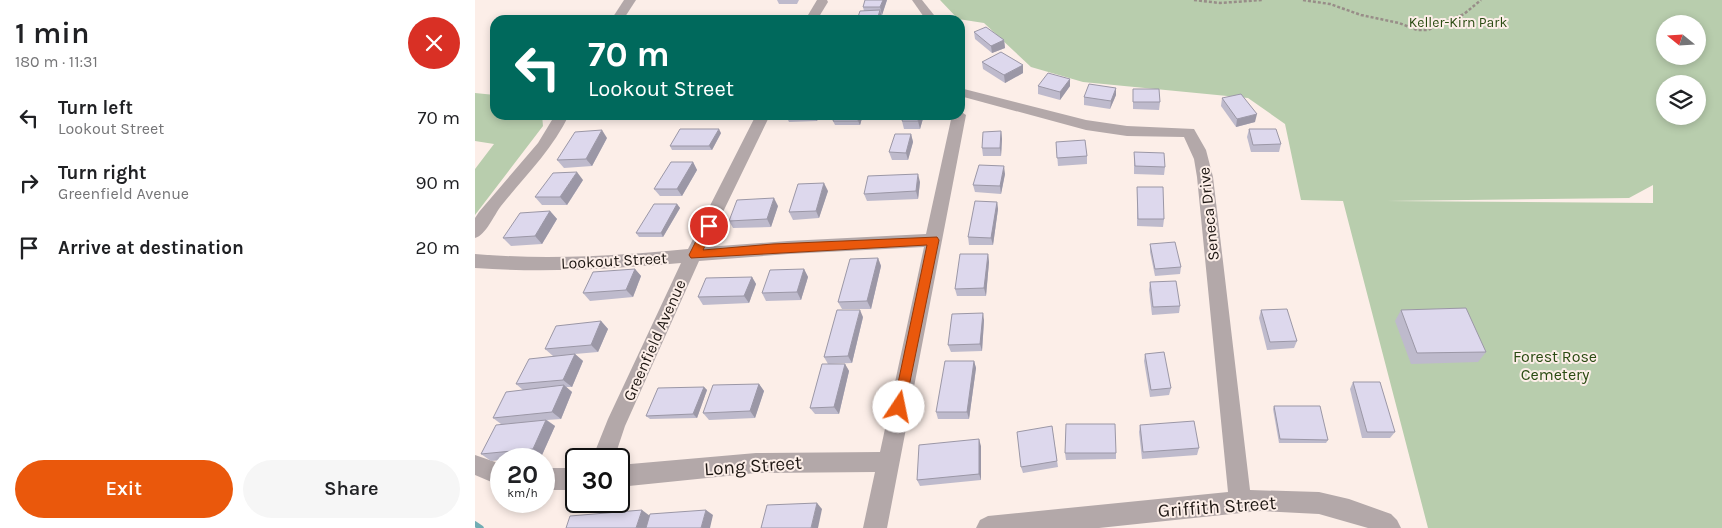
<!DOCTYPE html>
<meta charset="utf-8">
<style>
body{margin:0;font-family:Karla,sans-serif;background:#f6f6f6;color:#202124;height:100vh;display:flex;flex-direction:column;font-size:19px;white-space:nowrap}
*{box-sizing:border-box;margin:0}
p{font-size:16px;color:#757577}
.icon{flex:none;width:28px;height:28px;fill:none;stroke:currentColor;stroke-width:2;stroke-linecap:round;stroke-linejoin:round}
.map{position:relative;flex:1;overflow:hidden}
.details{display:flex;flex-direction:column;background:#fff;width:475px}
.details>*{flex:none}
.hud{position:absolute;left:15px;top:15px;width:475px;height:105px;border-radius:15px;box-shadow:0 2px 8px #0003;background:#00695c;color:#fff;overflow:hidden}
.needle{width:32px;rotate:288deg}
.tools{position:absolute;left:1181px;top:15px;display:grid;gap:10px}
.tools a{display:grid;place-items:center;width:50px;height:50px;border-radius:50%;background:#fff;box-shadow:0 2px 8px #0003;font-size:25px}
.speed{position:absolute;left:15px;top:448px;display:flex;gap:10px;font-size:25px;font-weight:700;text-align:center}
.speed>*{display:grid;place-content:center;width:65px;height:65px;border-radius:50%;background:#fff;box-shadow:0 2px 8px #0003;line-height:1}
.speed small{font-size:12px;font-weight:400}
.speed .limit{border:2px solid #111;border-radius:8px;background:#fff;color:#111}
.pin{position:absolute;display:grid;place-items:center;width:42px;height:42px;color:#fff;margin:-21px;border:2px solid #fff;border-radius:50%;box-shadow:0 1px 5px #0007}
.me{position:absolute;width:55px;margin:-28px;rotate:11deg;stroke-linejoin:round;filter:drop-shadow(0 0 4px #0008)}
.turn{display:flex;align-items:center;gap:18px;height:105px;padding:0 15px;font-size:22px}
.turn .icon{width:65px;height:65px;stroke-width:2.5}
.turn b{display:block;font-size:35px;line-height:42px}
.round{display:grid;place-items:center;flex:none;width:52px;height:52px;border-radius:26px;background:#f6f6f6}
.head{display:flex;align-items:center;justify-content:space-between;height:85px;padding:0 15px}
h1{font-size:30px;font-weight:600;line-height:38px}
.button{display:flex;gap:10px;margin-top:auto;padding:10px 15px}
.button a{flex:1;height:58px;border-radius:30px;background:#ea580c;color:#fff;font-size:20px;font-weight:600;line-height:58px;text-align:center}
.button a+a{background:#f6f6f6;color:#202124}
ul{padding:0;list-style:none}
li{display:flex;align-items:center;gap:15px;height:65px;padding:0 15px}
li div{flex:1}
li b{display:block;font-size:19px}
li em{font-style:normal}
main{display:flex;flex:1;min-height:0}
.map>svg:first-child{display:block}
.green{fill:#b8cdad;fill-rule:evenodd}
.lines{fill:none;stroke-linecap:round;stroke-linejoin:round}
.stream{stroke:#71adb4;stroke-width:5.5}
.path{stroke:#988d88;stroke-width:2.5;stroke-dasharray:3 2;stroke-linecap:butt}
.street{fill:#b3a8a9;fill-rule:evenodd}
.wall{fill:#bebacc}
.shaded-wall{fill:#9b97a6}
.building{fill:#ddd8ed;stroke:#9b97a6}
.route{fill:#ea580c;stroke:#983908}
.labels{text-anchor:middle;stroke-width:4;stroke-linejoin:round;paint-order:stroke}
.far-park-label{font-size:14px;fill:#2a4b12;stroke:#fceee8}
.street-label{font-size:16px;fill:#1e1713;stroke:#fceee8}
.park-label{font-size:16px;fill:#2a4b12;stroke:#fceee8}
.near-street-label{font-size:19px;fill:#1e1713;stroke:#fceee8}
</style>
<main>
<section class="details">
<div class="head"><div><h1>1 min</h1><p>180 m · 11:31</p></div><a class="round" style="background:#d93025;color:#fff"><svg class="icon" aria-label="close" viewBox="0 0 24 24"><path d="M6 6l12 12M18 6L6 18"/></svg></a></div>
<ul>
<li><svg class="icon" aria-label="left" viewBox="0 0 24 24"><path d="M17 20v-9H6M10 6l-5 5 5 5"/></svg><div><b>Turn left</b><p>Lookout Street</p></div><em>70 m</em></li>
<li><svg class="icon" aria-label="right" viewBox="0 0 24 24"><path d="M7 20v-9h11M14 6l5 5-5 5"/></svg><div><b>Turn right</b><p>Greenfield Avenue</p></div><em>90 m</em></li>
<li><svg class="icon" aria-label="arrive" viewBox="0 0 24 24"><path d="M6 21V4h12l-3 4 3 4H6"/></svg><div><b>Arrive at destination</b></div><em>20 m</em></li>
</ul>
<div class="button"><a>Exit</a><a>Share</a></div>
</section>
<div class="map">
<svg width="1247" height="528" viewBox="0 0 1247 528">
<rect width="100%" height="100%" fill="#fceee8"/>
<!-- green -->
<g class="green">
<path d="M465 0H1247V528H953L868 201 826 200 810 124 773 98 608 82 556 67 509 23 483 19ZM1190 24H1222V56H1190ZM1190 84H1222V116H1190ZM1178 185V203L912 201 1154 198Z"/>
<polygon points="0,93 20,95 20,115 67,115 68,126 0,215 0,169 19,144 0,141"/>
</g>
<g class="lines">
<!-- stream -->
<polyline class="stream" points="0,524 6,528"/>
<!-- path -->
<g class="path">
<polyline points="719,0 745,3 787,0"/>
<polyline points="828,0 855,4 886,15 924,23 942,30 953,30 989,14 1006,0"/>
</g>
<!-- street -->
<g class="street">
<polygon points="149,0 161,0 148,20 136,20"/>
<polygon points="342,0 352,0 353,2 342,20 330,20"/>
<polygon points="437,0 447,0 463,20 451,20"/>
<polygon points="485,88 611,120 652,126 719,129 731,150 738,177 775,490 844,492 874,499 916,514 922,520 926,528 893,528 844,514 785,511 624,528 501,528 505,520 513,516 753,492 722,177 719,159 709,137 652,136 611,130 485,96"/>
<path d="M485 111 491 115 412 528H388L400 472 281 473 144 487V465L281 453 405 452 449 247 313 254 224 261 150 426 139 459H117L133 419 206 263C137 269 69 273 0 268V254C71 260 142 256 213 249L281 115H295L231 247 313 241 451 234 477 115H485Z"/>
<path d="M80 115H94C77 150 50 176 26 206 19 215 11 235 0 238V218L4 212 63 143Z"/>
<polygon points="0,455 26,464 26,486 0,475"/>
<rect x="69" y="468" width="32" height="22"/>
</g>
</g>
<!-- wall -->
<g class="wall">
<polygon points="302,0 324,0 322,4 304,4"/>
<polygon points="412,0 407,15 406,15 407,18 389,11 388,7"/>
<polygon points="499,32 529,40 530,48 517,53 500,39"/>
<polygon points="507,62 548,65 548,73 530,83 508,69"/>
<polygon points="595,79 595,86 585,100 563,94 563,86"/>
<polygon points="641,88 641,95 635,109 609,105 609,97"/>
<polygon points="658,89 685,102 684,110 658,109"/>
<polygon points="747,98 780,122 761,127 746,106"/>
<polygon points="344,115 342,121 314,122 312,118"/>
<polygon points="388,115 385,125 360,125 358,121"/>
<polygon points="449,115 445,129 429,129 427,121"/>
<polygon points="774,129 806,144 804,152 776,152 772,137"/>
<polygon points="526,131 527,139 526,156 508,156 507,148"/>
<polygon points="246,133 237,150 197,150 195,146"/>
<polygon points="436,134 438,142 433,160 417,160 414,152"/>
<polygon points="132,138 117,166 89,168 82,160"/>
<polygon points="581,142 612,156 612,164 583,166"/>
<polygon points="659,152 690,167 689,175 659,174"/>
<polygon points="218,162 222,170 207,196 185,196 179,189"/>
<polygon points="530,174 526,194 500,192 498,185"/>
<polygon points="108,180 92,205 67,205 60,197"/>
<polygon points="445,182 443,199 392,201 389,194"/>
<polygon points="662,187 689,219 688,227 662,226"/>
<polygon points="353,191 344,218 318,220 314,212"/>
<polygon points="522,202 523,209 518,245 494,245 493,237"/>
<polygon points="202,204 205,208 188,237 164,237 161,233"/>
<polygon points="303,206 296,227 258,228 254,221"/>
<polygon points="75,211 82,219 67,244 36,246 28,238"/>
<polygon points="675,244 706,267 705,274 680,276 675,252"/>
<polygon points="513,254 514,262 511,296 482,296 480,289"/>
<polygon points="403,258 406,266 396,309 367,309 363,302"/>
<polygon points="160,269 166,276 158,297 115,301 108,293"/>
<polygon points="329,269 333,277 326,300 291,301 287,293"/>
<polygon points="277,277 281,284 274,303 228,305 223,297"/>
<polygon points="675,282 705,306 704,313 677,315 674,290"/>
<polygon points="786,310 822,341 819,348 792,350 784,318"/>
<polygon points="926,310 1011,352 1003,362 936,364 920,321"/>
<polygon points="388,317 377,363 353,364 349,357"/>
<polygon points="509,320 507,351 476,352 473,345"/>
<polygon points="126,321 133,329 123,352 100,354 108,361 97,387 91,387 97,392 86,419 72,420 80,426 67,455 35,459 26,459 26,460 16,461 6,454 26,424 18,418 48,390 41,384 78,356 70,349"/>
<polygon points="670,354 696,388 694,395 675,397 669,361"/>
<polygon points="499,361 501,368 494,419 463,419 461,412"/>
<polygon points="370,364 374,371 364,414 340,414 335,408"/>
<polygon points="878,382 920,432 915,438 887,438 875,389"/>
<polygon points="284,384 289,391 280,418 234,420 228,413"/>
<polygon points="229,387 232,390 222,418 175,419 171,416"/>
<polygon points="799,406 853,440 851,443 804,443 798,409"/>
<polygon points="665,425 724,448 722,455 667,459 664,432"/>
<polygon points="577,426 583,467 548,473 546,467"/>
<polygon points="506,446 506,480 445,486 442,480"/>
<polygon points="590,453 641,453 641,459 591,460"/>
</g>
<!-- shaded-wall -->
<g class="shaded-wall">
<polygon points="408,0 412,0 407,15 405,7"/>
<polygon points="405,10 407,18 406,20 402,20"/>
<polygon points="529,40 530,48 517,53 516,46"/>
<polygon points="548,65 548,73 530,83 529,75"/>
<polygon points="595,79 595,86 585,100 585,92"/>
<polygon points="641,88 641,95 635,109 636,101"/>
<polygon points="782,114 780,122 761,127 762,119"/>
<polygon points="341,115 344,115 342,121 340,117"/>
<polygon points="385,115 388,115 385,125 383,121"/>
<polygon points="445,115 449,115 445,129 443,121"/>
<polygon points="244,129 246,133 237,150 234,146"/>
<polygon points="127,130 132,138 117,166 111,159"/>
<polygon points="526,131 527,139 526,156 525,148"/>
<polygon points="436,134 438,142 433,160 431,153"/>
<polygon points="218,162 222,170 207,196 202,189"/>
<polygon points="529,166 530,174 526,194 525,186"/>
<polygon points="102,172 108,180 92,205 85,197"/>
<polygon points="443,174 445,182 443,199 441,191"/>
<polygon points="349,183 353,191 344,218 341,211"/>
<polygon points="299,198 303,206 296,227 292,219"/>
<polygon points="522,202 523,209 518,245 516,238"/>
<polygon points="202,204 205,208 188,237 186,233"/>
<polygon points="75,211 82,219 67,244 60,236"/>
<polygon points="513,254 514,262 511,296 509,288"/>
<polygon points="403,258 406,266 396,309 392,301"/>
<polygon points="160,269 166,276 158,297 151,290"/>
<polygon points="329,269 333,277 326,300 322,292"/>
<polygon points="277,277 281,284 274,303 269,296"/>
<polygon points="385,310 388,317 377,363 373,356"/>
<polygon points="508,313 509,320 507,351 505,344"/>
<polygon points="126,321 133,329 123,352 116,345"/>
<polygon points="100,354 108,361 97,387 88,380"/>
<polygon points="499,361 501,368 494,419 492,412"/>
<polygon points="370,364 374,371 364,414 359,407"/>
<polygon points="284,384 289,391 280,418 275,411"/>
<polygon points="89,385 97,392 86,419 77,412"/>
<polygon points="229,387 232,390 222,418 218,414"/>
<polygon points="71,420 80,426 67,455 58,449"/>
<polygon points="504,439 506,446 506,480 504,474"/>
<polygon points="342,503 347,509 343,528 336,528"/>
<polygon points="167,510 175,516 171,528 161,528"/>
<polygon points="231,510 238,515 235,528 226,528"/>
</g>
<!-- building -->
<g class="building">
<polygon points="390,0 408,0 405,7 388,7"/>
<polygon points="405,10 402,20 382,20 385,11"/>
<polygon points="258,19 282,20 257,20"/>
<polygon points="511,27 529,40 516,46 499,32"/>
<polygon points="526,52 548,65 529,75 507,62"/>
<polygon points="573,73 595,79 585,92 563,86"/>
<polygon points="614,84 641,88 636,101 609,97"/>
<polygon points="658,89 684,89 685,102 658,102"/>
<polygon points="766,94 782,114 762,119 747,98"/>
<polygon points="313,115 341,115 340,117 312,118"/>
<polygon points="360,115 385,115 383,121 358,121"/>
<polygon points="429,115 445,115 443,121 427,121"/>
<polygon points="205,129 244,129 234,146 195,146"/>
<polygon points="774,129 801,129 806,144 778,145"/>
<polygon points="127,130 111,159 82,160 100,132"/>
<polygon points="526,131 525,148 507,148 508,132"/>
<polygon points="420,134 436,134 431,153 414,152"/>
<polygon points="610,140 612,156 582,158 581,142"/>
<polygon points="659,152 689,153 690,167 660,166"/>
<polygon points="196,162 218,162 202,189 179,189"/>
<polygon points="504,165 529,166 525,186 498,185"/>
<polygon points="102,172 85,197 60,197 78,173"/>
<polygon points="443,174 441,191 389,194 393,176"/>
<polygon points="349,183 341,211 314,212 323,184"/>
<polygon points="662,187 688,187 689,219 663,219"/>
<polygon points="299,198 292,219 254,221 262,200"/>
<polygon points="500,201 522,202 516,238 493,237"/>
<polygon points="179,204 202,204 186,233 161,233"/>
<polygon points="75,211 60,236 28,238 45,213"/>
<polygon points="700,242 706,267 680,269 675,244"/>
<polygon points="485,254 513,254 509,288 480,289"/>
<polygon points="403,258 392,301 363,302 375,259"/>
<polygon points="160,269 151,290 108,293 118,272"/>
<polygon points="329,269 322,292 287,293 295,270"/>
<polygon points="277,277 269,296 223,297 231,278"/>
<polygon points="701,281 705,306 678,307 675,282"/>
<polygon points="991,308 1011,352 942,353 926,310"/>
<polygon points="812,309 822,341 795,342 786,310"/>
<polygon points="362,310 385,310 373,356 349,357"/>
<polygon points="508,313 505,344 473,345 477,314"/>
<polygon points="126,321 116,345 70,349 81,326"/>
<polygon points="689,352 696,388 676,390 670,354"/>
<polygon points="100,354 88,380 41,384 54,359"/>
<polygon points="470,361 499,361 492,412 461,412"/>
<polygon points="347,364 370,364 359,407 335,408"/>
<polygon points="878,382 905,382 920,432 892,432"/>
<polygon points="284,384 275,411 228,413 238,385"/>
<polygon points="89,385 77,412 18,418 31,392"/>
<polygon points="229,387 218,414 171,416 183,388"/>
<polygon points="799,406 845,406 853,440 805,439"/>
<polygon points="71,420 58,449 6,454 21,425"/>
<polygon points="719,421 724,448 668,452 665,425"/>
<polygon points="591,424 640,424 641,453 590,453"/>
<polygon points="577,426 582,461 546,467 542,432"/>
<polygon points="504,439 504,474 442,480 444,445"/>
<polygon points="342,503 336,528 286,528 292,505"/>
<polygon points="167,510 161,528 91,528 95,516"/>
<polygon points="231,510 226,528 171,528 175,514"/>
</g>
<!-- route -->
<polygon class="route" points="234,222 240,226 228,250 298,244 462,237 464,240 429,411 424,413 420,411 418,407 452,245 216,258 214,255 230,223"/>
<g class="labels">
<!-- far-park labels -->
<g class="far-park-label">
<text x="983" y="27">Keller-Kirn Park</text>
</g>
<!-- street labels -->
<g class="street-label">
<text transform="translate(733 214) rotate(-96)" y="6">Seneca Drive</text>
<text transform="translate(139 260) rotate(-3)" y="6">Lookout Street</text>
<text transform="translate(179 340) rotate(-66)" y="6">Greenfield Avenue</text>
</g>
<!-- park labels -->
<g class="park-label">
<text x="1080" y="362">Forest Rose<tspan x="1080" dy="18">Cemetery</tspan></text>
</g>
<!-- near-street labels -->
<g class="near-street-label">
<text transform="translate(278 465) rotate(-4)" y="7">Long Street</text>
<text transform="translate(742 506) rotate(-4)" y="7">Griffith Street</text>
</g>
</g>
</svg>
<div class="tools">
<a><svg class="needle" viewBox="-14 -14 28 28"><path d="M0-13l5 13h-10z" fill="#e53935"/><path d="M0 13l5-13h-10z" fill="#757577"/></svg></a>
<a><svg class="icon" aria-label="layers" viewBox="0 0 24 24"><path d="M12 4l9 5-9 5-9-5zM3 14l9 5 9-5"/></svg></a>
</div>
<div class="speed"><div>20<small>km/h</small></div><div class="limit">30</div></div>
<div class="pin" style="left:234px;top:226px;background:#d93025"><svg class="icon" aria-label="arrive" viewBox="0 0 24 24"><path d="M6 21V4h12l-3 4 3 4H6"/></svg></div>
<svg class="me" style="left:424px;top:407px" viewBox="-20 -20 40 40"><circle r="19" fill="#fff"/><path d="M0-13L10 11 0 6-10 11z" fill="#ea580c"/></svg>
<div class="hud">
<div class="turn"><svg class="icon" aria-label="left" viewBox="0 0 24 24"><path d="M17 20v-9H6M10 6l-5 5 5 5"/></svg><div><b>70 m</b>Lookout Street</div></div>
</div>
</div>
</main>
